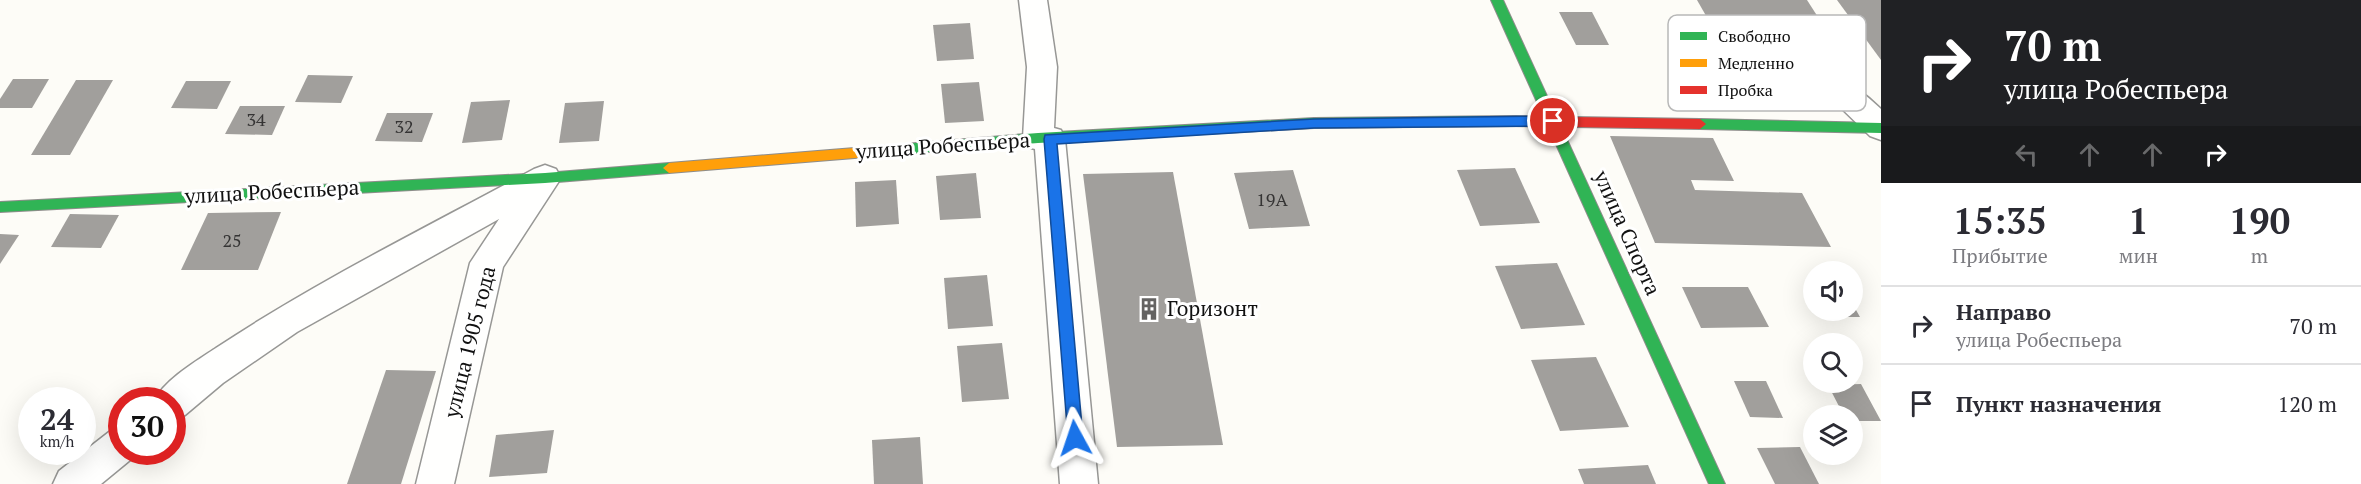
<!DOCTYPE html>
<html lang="ru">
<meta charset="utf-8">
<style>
body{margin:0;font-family:"PT Serif",serif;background:#f2f2f3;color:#2b2b33;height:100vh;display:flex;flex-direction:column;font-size:22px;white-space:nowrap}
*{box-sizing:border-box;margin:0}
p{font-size:20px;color:#7c7c81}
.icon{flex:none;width:33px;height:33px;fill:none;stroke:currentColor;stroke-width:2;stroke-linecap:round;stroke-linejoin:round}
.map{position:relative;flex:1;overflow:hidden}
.drawer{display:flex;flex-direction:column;background:#fff;width:480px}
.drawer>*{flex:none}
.guide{background:#202124;color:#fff;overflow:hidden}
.buttons{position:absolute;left:1803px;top:261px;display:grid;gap:12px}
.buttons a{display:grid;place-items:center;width:60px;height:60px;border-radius:50%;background:#fff;box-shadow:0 6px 24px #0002;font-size:30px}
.speed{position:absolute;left:18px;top:387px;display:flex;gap:12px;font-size:30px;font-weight:700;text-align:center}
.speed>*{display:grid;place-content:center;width:78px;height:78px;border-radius:50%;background:#fff;box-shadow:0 6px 24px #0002;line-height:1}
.speed small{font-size:15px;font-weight:400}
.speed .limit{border:9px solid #d22;background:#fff;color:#111}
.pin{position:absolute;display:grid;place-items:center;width:51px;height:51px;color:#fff;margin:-26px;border:3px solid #fff;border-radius:50%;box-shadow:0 2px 6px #0007}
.me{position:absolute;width:66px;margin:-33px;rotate:355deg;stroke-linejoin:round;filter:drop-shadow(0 0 4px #0008)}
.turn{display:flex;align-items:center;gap:21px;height:126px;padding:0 24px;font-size:27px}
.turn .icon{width:78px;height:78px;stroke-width:2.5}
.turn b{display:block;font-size:42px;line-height:51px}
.lanes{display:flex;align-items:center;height:57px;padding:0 24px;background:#0003;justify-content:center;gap:30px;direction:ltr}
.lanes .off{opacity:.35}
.eta{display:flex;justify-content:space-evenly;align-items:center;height:102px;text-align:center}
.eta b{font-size:36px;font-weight:800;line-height:42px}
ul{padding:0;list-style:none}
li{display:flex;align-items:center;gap:18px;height:78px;padding:0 24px;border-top:2px solid #e1e1e2}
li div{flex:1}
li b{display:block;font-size:22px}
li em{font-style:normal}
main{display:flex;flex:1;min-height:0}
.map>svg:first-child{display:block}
.building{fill:#a19f9c}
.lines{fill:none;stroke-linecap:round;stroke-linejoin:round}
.street-casing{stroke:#979795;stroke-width:3}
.fast-casing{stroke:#8e8d8b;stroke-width:2}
.slow-casing{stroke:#8e8d8b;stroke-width:2}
.jam-casing{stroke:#8e8d8b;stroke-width:2}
.street{fill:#fffffe;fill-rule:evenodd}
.fast{fill:#30b455;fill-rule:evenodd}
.slow{fill:#ff9f0a;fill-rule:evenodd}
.jam{fill:#e5322d;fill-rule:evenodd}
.route{fill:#1a73e8;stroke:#114b97;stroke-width:1.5}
.labels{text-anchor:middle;stroke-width:6;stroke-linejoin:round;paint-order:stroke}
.number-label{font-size:18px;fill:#353434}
.street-label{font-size:21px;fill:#111;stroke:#fff}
.poi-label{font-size:21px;fill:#111;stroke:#fff;text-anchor:start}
.key{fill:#fff;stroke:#b8b8b8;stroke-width:1.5}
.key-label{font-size:16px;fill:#111}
</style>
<main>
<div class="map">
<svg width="1881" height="484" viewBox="0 0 1881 484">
<rect width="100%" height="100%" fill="#fdfcf7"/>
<!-- building -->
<g class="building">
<polygon points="1697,0 1807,0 1825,28 1713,28"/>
<polygon points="1837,0 1881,0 1881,60"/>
<polygon points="1559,12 1592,12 1609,45 1576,45"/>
<polygon points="970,23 974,59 937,61 933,25"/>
<polygon points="308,75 353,76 341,103 295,102"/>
<polygon points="13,79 49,79 32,108 0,108 0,99"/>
<polygon points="76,80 113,80 70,155 31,155"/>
<polygon points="186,81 231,81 217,109 171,108"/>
<polygon points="979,82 984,121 945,123 941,84"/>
<polygon points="510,100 502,140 462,143 471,102"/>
<polygon points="604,101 599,141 559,143 565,103"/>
<polygon points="240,106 285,106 272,135 225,134"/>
<polygon points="387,113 433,113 422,142 375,141"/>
<polygon points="1610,136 1713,138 1734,181 1691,180 1695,190 1802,193 1831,247 1655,243"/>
<polygon points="1515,168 1540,223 1480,226 1457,170"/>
<polygon points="1293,170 1310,226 1249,229 1234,173"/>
<polygon points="1173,172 1223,445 1117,447 1083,174"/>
<polygon points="976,173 981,218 940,220 936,176"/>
<polygon points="896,180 899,224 856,227 855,182"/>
<polygon points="281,212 258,270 181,270 208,213"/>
<polygon points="70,214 119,215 101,248 51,247"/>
<polygon points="0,234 19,235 0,264"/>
<polygon points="1557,263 1585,325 1521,329 1495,266"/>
<polygon points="987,275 993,326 948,329 944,278"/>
<polygon points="1682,287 1748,287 1769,327 1701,328"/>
<polygon points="1852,303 1860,317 1828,317 1825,310 1852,310"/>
<polygon points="1002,343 1009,399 962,402 957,346"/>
<polygon points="1596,357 1629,427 1560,431 1531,360"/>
<polygon points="386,370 436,371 401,484 347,484"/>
<polygon points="1734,381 1766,381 1783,418 1750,417"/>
<polygon points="1861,384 1881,421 1852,421 1852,416 1844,416 1828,385"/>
<polygon points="554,430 547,473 489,477 496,435"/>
<polygon points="920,437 923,484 874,484 872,440"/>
<polygon points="1800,447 1819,484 1775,484 1757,448"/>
<polygon points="1648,465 1656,484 1584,484 1578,469"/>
</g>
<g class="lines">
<!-- street casing -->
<g class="street-casing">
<g id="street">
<polygon points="1019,0 1047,0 1057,67 1054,128 1061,130 1065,139 1098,484 1060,484 1035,149 1027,147 1023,138 1027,67"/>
<path d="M1778 49C1817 61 1852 81 1881 109V140L1870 136 1839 106 1797 80 1768 68 1763 60 1768 52Z"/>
<path d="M545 165 556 169 561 178 503 267 454 484H416L470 263 499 219 297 332 223 383 185 415 172 420V400H155C164 380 198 360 216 348 317 281 427 227 534 169Z"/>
<polygon points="122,427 122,452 137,452 135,456 101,484 53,484 59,471 109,432"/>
</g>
</g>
<!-- fast casing -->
<g class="fast-casing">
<g id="fast">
<polygon points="1491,0 1503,0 1725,484 1709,484"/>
<polygon points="1516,116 1522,121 1516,126 1314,128 1038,143 904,154 898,149 904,144 1038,133 1314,118"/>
<polygon points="1700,119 1881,123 1881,133 1700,129 1694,124"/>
<polygon points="669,163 675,168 669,173 545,183 0,212 0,202 545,173"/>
</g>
</g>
<!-- slow casing -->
<g class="slow-casing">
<polygon id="slow" points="904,144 910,149 904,154 669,173 663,168 669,163"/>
</g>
<!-- jam casing -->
<g class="jam-casing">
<polygon id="jam" points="1516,116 1700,119 1706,124 1700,129 1516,126 1510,121"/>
</g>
<!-- street -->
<use href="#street" class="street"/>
<!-- fast -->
<use href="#fast" class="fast"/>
<!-- slow -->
<use href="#slow" class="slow"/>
<!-- jam -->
<use href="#jam" class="jam"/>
</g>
<!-- route -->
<polygon class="route" points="1553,116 1559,121 1553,126 1314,128 1057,144 1083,438 1081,443 1075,445 1070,443 1068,438 1044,139 1045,135 1314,119"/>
<!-- icons -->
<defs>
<g id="building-bare" transform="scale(1.8)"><path d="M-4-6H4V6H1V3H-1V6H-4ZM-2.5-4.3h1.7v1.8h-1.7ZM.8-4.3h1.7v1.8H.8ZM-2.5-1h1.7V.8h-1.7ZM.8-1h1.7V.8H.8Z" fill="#646362" stroke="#fff" stroke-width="2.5" paint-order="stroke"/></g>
</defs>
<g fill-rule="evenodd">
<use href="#building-bare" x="1149" y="309"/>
</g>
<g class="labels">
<!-- number labels -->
<g class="number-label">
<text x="256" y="126">34</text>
<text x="404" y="133">32</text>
<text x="1272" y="206">19А</text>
<text x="232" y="247">25</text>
</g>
<!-- street labels -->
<g class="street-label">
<text transform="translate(943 146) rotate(-4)" y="7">улица Робеспьера</text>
<text transform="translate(272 192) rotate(-3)" y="7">улица Робеспьера</text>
<text transform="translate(1627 233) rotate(66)" y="7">улица Спорта</text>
<text transform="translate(470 342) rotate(-76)" y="7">улица 1905 года</text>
</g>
<!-- poi labels -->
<g class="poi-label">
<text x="1167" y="316">Горизонт</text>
</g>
</g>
<!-- legend -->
<rect x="1668" y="15" width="198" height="96" rx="9" class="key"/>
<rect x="1680" y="32" width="27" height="8" fill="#30b455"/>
<rect x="1680" y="59" width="27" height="8" fill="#ff9f0a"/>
<rect x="1680" y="86" width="27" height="8" fill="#e5322d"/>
<g class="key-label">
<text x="1718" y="42">Свободно</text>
<text x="1718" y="69">Медленно</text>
<text x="1718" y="96">Пробка</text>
</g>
</svg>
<div class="buttons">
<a><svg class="icon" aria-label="sound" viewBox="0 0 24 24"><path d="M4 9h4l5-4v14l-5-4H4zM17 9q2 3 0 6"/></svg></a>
<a><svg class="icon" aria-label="search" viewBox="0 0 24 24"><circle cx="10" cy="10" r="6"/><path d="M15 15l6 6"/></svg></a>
<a><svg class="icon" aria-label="layers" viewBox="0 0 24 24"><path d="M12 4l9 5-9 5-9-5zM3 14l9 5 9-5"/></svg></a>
</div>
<div class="speed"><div>24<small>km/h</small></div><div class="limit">30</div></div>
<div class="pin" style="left:1553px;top:121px;background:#d93025"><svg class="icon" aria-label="arrive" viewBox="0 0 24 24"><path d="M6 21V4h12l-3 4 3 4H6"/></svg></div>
<svg class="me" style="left:1075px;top:438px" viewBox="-20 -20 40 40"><path d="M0-17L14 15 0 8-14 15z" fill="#1a73e8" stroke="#fff" stroke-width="4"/></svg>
</div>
<section class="drawer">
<div class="guide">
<div class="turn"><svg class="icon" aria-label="right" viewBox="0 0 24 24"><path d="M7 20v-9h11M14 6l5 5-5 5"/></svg><div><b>70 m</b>улица Робеспьера</div></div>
<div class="lanes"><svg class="icon off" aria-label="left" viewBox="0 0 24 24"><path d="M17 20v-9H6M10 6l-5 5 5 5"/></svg><svg class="icon off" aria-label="ahead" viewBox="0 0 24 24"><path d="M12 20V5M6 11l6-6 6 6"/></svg><svg class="icon off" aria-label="ahead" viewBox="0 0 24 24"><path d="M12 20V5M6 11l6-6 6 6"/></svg><svg class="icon" aria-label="right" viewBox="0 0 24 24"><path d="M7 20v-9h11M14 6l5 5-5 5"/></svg></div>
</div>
<div class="eta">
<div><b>15:35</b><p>Прибытие</p></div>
<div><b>1</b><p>мин</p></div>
<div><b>190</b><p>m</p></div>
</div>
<ul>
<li><svg class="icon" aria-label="right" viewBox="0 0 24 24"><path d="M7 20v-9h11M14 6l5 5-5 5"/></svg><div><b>Направо</b><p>улица Робеспьера</p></div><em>70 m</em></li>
<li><svg class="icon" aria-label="arrive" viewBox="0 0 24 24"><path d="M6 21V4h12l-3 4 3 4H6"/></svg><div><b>Пункт назначения</b></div><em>120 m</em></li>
</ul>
</section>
</main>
